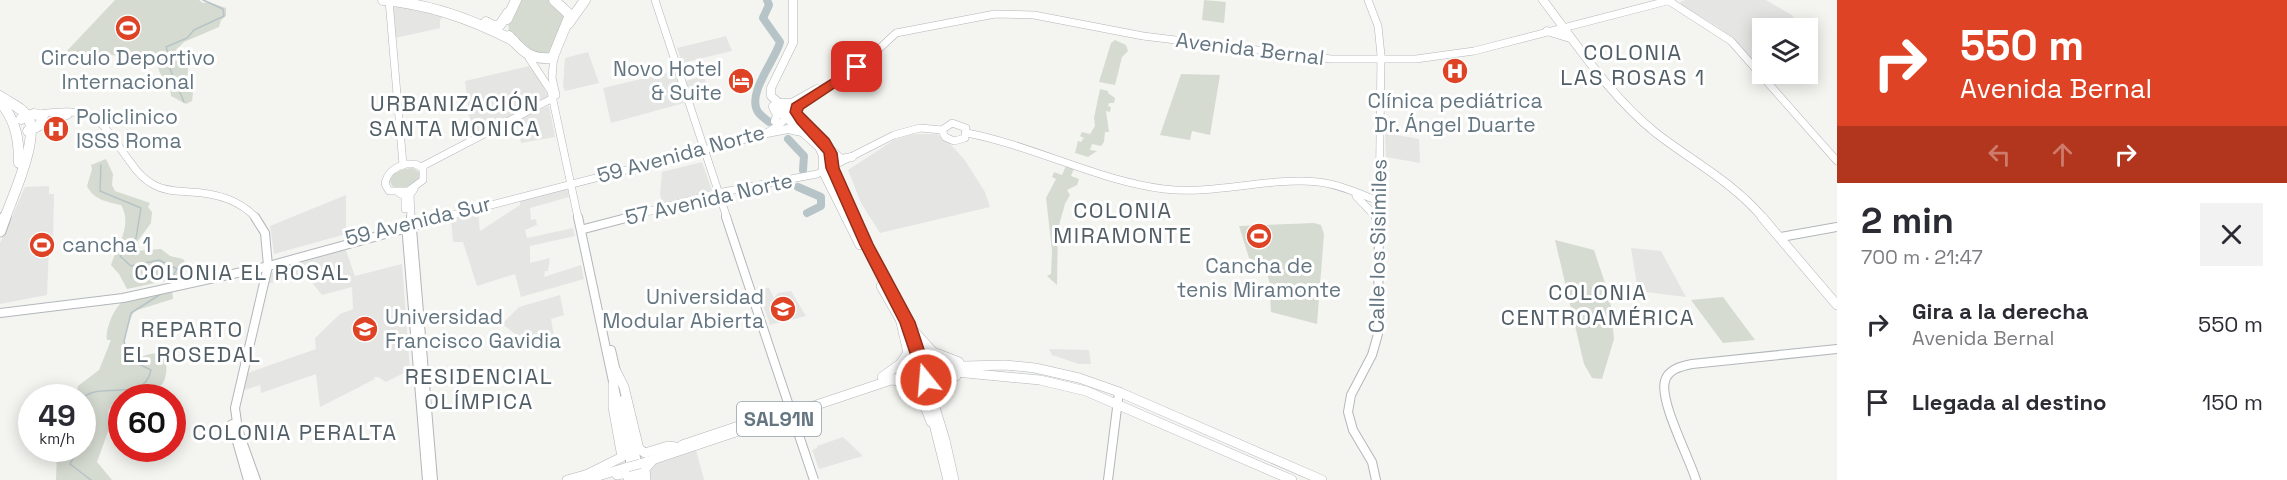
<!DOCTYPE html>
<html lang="es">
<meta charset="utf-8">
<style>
body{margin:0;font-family:"Space Grotesk",sans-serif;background:#f2f2f3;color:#2b2b33;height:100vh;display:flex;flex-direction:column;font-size:22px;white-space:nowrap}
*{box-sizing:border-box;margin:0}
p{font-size:20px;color:#7c7c81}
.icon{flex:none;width:33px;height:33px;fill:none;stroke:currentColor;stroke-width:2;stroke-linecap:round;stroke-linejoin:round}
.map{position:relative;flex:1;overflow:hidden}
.sheet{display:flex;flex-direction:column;background:#fff;width:450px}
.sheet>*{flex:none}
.hud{background:#df4325;color:#fff;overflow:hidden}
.controls{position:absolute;left:1752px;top:18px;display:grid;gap:12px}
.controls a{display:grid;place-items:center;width:66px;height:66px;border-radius:0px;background:#fff;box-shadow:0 3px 15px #0003;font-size:30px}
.speed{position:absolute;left:18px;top:384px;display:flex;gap:12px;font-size:30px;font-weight:700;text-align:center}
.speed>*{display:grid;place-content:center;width:78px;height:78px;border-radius:50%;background:#fff;box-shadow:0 3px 15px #0003;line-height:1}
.speed small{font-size:15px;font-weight:400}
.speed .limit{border:9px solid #d22;background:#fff;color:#111}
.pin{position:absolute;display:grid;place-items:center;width:51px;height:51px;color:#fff;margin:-26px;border-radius:12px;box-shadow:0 3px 9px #0006}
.me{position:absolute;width:66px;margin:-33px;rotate:343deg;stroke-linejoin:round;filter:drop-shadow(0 0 4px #0008)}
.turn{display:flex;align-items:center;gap:21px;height:126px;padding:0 24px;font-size:27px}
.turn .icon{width:78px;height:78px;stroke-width:2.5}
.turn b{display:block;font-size:42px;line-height:51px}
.lanes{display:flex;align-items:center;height:57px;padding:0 24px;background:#0003;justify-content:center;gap:30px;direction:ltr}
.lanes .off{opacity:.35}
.round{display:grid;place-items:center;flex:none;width:63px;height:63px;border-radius:0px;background:#f2f2f3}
.overview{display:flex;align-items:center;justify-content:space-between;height:102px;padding:0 24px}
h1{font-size:36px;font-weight:800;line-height:45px}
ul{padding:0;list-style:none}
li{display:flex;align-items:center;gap:18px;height:78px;padding:0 24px}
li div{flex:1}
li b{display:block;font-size:22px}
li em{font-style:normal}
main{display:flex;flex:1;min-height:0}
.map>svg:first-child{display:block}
.built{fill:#e5e6e4}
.green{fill:#d6dbd1}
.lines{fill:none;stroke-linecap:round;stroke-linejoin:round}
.stream{stroke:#b7c4c7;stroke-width:1.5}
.river{stroke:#b7c4c7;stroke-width:8}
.secondary-far1-casing{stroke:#b2b7bb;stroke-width:8}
.secondary-casing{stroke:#b2b7bb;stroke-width:10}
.primary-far1-casing{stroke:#b2b7ba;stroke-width:9}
.primary-casing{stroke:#b2b7ba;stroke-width:10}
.highway-far1-casing{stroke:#b2b6b8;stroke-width:11}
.highway-casing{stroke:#b2b6b8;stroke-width:13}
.secondary-far1{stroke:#fff;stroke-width:7}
.secondary{stroke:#fff;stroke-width:8}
.primary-far1{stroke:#fff;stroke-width:8}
.primary{stroke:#fff;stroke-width:9}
.highway-far1{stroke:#fff;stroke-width:10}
.highway{stroke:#fff;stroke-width:11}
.secondary-bridge-casing{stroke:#b2b7bb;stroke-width:10;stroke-linecap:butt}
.primary-bridge-casing{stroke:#b2b7ba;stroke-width:10;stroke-linecap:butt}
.secondary-bridge{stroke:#fff;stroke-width:8}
.primary-bridge{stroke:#fff;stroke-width:9}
.route{fill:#df4325;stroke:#912c18;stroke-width:1.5}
.labels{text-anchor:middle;stroke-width:6;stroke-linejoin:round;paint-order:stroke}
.shield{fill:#fff;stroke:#929fa7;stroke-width:1.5}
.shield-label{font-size:20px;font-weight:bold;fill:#647681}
.street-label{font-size:21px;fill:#647681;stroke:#fff}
.poi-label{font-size:21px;fill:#647681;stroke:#fff}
.neighbourhood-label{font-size:22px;letter-spacing:1.5px;fill:#515e66;stroke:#fff}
</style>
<main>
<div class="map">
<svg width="1837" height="480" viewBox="0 0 1837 480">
<rect width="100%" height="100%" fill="#f4f4f0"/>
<!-- built -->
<g class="built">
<polygon points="1685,0 1766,0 1790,14 1806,28 1762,28 1762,66 1760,67 1718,27 1682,5 1680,2"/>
<polygon points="393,4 447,12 440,20 440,28 395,38"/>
<polygon points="726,36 732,51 682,63 677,48"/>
<polygon points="588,52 599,83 565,91 563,86 565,58"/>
<polygon points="529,66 538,76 548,96 472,137 465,81"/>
<polygon points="675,71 684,103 611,123 603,88"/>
<polygon points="704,76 711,98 693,102 685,81"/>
<polygon points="549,106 555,137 521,143 516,120"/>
<polygon points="1385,133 1419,139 1420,163 1386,157"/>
<polygon points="913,134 937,134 952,146 964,159 985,192 990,207 880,233 861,203 848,170 894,140"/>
<polygon points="702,162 712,190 662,204 660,194 662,172"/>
<polygon points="49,186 49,194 54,194 53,245 49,247 47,295 0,304 0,243 25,187"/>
<polygon points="567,188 569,197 530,208 531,220 536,219 537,225 525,230 527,238 573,228 575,236 530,246 530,263 550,258 548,271 545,271 544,277 581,265 584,279 521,297 515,274 477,286 463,242 453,242 451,219 478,212 480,231 520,205 520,200"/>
<polygon points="346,195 346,234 274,254 270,226"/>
<polygon points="345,248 355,276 402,264 410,370 386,382 378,377 374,377 375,379 320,407 316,374 261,393 260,385 239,392 245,374 316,349 315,338 340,314 353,309 352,287 322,295 306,275 267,284 269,275 279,267"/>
<polygon points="1631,248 1661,251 1686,297 1638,291"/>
<polygon points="757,287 769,288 774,298 778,293 791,291 806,316 770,325"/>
<polygon points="560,295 564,315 551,319 554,337 543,338 517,335 502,324 519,307"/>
<polygon points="1049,349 1089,350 1091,364 1079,364 1052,355"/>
<polygon points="843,437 863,456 819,469 812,450 817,448 817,446"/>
<polygon points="696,450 704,480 648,480 650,466"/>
</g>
<!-- green -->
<g class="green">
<path d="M115 0H199L203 3 209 2 226 8V16L221 20 219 27 184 42 175 51V60L188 68 187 86 193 93 192 101 186 104 171 96C172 86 160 78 158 67L149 61 148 57 65 53Z"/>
<polygon points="518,0 549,0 566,15 550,54 540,58 509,33 508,20"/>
<polygon points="1204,0 1226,2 1224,23 1202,20"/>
<polygon points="1115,40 1126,45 1128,51 1122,57 1115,85 1099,82 1111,43"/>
<polygon points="1181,74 1220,75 1210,135 1192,131 1190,140 1160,135"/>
<polygon points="1100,89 1108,91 1108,93 1115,98 1114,103 1109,103 1108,106 1111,107 1110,112 1106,111 1109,132 1105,132 1104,142 1101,146 1092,144 1090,150 1097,151 1088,157 1075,153 1078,141 1081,142 1084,138 1080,136 1082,132 1090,134 1095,126 1094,118"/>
<path d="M106 159 113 174 112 185 115 191 150 203 148 207 152 212 151 223 134 246 137 251 161 249 170 256 183 259 188 267 179 278 127 289 119 274 111 265C117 245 133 226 121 205 107 202 94 200 87 186L92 169 91 165Z"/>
<polygon points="1066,166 1074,168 1071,176 1079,179 1077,185 1067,190 1070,195 1065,204 1058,229 1057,285 1047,276 1051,274 1052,251 1046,198 1056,179 1052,177 1054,172 1062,175"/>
<path d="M413 168 419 172V179C410 185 403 192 392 186L390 181C394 171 403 168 413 168Z"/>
<path d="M1314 223 1321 225 1324 234 1317 324 1271 312C1269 285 1275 272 1249 258L1239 226Z"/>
<polygon points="1555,240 1594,250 1610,298 1614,339 1602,379 1592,378 1584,364"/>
<path d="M172 289 173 299 134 311C127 326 121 340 126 356L135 360C141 357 151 352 158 354 163 355 165 359 166 364 170 393 143 397 122 398L109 409 108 415 110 426 97 462 112 480H56L57 449 82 448V398L76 397 78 386 99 370 111 340H107C105 328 115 305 126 299 139 293 158 292 172 289Z"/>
<polygon points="1723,297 1755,340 1723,343 1691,300"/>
</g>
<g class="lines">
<!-- stream -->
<g class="stream">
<polyline points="184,102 168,64 169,55 166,47 187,38 194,30 224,16 223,9 203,0"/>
<polyline points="101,165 100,191 141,208 136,238 120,256 131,266 159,260 177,269 168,285"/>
<path d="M82 398C105 380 144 404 151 370L128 359 124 341 131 313 164 292"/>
<polyline points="82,424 82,441"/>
<polyline points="79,448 70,464 91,480"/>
</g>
<!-- river -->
<g class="river">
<path d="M767 0 769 5 763 18 780 42C776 59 746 94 758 112 761 116 766 119 769 122"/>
<polyline points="788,139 804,156 803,170"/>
<polyline points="798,187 821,197 821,206 807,213"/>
</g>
<!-- secondary-far1 casing -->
<g class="secondary-far1-casing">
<g id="secondary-far1">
<polyline points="389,0 403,165"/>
<polyline points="655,0 727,218"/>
<polyline points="1368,0 1378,26 1381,55 1379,218"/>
<polyline points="1669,1 1731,41 1837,161"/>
<polyline points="554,54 552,78 556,95"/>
<polyline points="529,58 551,91 578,218"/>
<path d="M40 114C102 106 98 120 131 163 137 172 145 180 154 185 165 191 178 191 190 192 214 193 239 199 256 218"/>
<polygon points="952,123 966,128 965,138 954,141 945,137 942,130"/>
<polyline points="38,126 68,115"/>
<path d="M967 133C1034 146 1096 180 1164 189 1215 195 1267 177 1318 182 1339 184 1359 194 1379 201"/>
<path d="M406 164H415L423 168V180L408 191H389L385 184C387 172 395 167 406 164Z"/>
<polyline points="421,167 553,98"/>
<polyline points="399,193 405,196 405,209"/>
<polyline points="1356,196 1377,218"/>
<polyline points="411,218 410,195 414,189"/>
<polyline points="441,218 765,134 779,125 797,107 865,62 896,33 995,14 1034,15 1143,36 1331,59 1416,59 1474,51 1671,0"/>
<polyline points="624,218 718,193 817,174 894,135 920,128 942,130"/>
</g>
</g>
<!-- secondary casing -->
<g class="secondary-casing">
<g id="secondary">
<polyline points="255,217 265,233 268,266 235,408 238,430 256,480"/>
<polyline points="411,217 433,480"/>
<polyline points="578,217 634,480"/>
<polyline points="726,217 772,355"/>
<polyline points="1376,217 1379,220"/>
<polyline points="406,224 427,480"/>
<polyline points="584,229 630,217"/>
<polyline points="1781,237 1837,227"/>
<polyline points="0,313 123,298 265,267 447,217"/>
<polyline points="611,350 617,376"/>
<polyline points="623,400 641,480"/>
<polyline points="232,424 248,480"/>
<polyline points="1108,480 1119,392"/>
<polyline points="1376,480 1372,462 1353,430 1348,412 1351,395 1372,355 1378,334 1379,217"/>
<path d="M1696 480C1689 457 1659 401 1665 381 1668 369 1682 366 1692 364L1837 349"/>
</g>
</g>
<!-- primary-far1 casing -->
<g class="primary-far1-casing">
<g id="primary-far1">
<polyline points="793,0 793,43 771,88 771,96 818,136 831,153 833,168 854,218"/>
<path d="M1543 0C1578 46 1610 96 1656 133 1692 161 1734 183 1763 218"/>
<polyline points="1547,31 1570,38"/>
<polyline points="777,103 792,103 817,89"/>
<polyline points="773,106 819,147 823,156 823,172 846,218"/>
<polyline points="773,107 777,115 775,121"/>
<polyline points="797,107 796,112 802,121"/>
<polyline points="767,133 788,129 802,132"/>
<polyline points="830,149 841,159 852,157"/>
</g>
</g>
<!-- primary casing -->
<g class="primary-casing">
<g id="primary">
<polyline points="846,217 860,245"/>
<polyline points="854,217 875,264 901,309 913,336 945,440 954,480"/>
<polyline points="1762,217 1837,305"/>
<polyline points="881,286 901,321"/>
<polyline points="915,332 933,352 959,362"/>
<polyline points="925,367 1005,365 1035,368 1079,378 1119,392 1322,480"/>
<polyline points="616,371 624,387 639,449 645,453 668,446 676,447"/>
<polyline points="945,371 1040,380 1086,391 1292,480"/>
<polyline points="882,377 900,364 908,353 900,318"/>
<path d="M893 380C918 385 923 400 931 422"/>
<polyline points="937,399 936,388 939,382 956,376"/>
<polyline points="932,416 948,480"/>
<polyline points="682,445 795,407"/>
<polyline points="640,464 903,376"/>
<polyline points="588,474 622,457 613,407 613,384"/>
<polyline points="617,475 626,473 629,480"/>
<polyline points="567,480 592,473"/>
<polyline points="585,480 628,467"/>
<polyline points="646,480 645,469 652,461"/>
</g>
</g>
<!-- highway-far1 casing -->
<g class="highway-far1-casing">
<g id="highway-far1">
<path d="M383 0C430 4 472 19 514 41"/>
<polyline points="554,0 570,15 554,54"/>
<polyline points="507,19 516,0"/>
<polyline points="486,22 493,26 500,25 508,13"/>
<polyline points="568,24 585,0"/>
<path d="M509 36C523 52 531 60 553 58"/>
<path d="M0 96C9 103 24 108 29 119 38 141 13 196 5 218"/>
<path d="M0 102C16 120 19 140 19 163"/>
<polyline points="21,119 34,114 43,116 40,125 28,131"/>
</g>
</g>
<!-- highway casing -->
<g class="highway-casing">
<polyline id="highway" points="0,231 5,217"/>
</g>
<!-- secondary-far1 -->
<use href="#secondary-far1" class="secondary-far1"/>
<!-- secondary -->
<use href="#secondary" class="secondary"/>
<!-- primary-far1 -->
<use href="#primary-far1" class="primary-far1"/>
<!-- primary -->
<use href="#primary" class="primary"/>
<!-- highway-far1 -->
<use href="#highway-far1" class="highway-far1"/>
<!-- highway -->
<use href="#highway" class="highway"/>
<!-- secondary-bridge casing -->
<g class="secondary-bridge-casing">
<polyline id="secondary-bridge" points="772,355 814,480"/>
</g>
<!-- primary-bridge casing -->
<g class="primary-bridge-casing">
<g id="primary-bridge">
<polyline points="901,371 925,367"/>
<polyline points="628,467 640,464"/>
</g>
</g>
<!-- secondary-bridge -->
<use href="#secondary-bridge" class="secondary-bridge"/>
<!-- primary-bridge -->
<use href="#primary-bridge" class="primary-bridge"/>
</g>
<!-- route -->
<polygon class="route" points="857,63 861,64 861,70 803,109 802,112 829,139 837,153 839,168 873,244 915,322 934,380 932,384 926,386 921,384 919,380 900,323 860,245 826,168 824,153 797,123 790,112 792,104"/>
<!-- icons -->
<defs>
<g id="stadium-disc" transform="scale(1.35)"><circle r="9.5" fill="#df4325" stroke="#fff"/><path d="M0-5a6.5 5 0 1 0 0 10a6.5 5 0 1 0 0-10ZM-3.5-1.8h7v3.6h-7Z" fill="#fff"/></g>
<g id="hospital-disc" transform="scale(1.35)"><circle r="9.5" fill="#df4325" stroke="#fff"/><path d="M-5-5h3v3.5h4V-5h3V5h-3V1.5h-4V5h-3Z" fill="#fff"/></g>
<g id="hotel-disc" transform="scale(1.35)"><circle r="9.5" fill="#df4325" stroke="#fff"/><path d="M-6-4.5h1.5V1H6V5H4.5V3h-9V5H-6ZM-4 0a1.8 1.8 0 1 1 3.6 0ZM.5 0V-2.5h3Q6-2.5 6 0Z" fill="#fff"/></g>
<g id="university-disc" transform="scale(1.35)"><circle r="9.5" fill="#df4325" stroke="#fff"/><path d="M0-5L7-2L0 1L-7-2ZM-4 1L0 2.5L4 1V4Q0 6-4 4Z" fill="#fff"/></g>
</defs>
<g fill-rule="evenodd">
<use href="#stadium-disc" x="128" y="28"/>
<use href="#hospital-disc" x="1455" y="71"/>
<use href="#hotel-disc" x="741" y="81"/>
<use href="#hospital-disc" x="56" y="129"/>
<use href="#stadium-disc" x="1259" y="236"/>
<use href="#stadium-disc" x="42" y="245"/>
<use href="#university-disc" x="783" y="309"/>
<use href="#university-disc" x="365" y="329"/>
</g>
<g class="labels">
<!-- shield labels -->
<rect class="shield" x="737" y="402" width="84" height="34" rx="4.5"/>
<g class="shield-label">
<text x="779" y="426">SAL91N</text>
</g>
<!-- street labels -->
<g class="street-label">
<text transform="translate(1250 49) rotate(7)" y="7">Avenida Bernal</text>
<text transform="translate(681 154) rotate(-15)" y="7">59 Avenida Norte</text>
<text transform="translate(709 199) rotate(-13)" y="7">57 Avenida Norte</text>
<text transform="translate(418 221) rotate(-14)" y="7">59 Avenida Sur</text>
<text transform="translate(1378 246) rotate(-89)" y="7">Calle los Sisimiles</text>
</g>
<!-- poi labels -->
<g class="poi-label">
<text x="128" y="65">Circulo Deportivo<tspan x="128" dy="24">Internacional</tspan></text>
<text x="722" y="76" text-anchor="end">Novo Hotel<tspan x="722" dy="24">&amp; Suite</tspan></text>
<text x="1455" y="108">Clínica pediátrica<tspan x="1455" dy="24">Dr. Ángel Duarte</tspan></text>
<text x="76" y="124" text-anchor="start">Policlinico<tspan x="76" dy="24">ISSS Roma</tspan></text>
<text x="62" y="252" text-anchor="start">cancha 1</text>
<text x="1259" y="273">Cancha de<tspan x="1259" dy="24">tenis Miramonte</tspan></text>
<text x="764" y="304" text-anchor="end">Universidad<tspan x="764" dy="24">Modular Abierta</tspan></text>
<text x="385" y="324" text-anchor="start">Universidad<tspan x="385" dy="24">Francisco Gavidia</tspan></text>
</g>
<!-- neighbourhood labels -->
<g class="neighbourhood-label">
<text x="1633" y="60">COLONIA<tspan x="1633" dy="25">LAS ROSAS 1</tspan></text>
<text x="455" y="111">URBANIZACIÓN<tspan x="455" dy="25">SANTA MONICA</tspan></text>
<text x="1123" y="218">COLONIA<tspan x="1123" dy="25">MIRAMONTE</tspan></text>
<text x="242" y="280">COLONIA EL ROSAL</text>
<text x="1598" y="300">COLONIA<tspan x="1598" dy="25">CENTROAMÉRICA</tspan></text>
<text x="192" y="337">REPARTO<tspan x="192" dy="25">EL ROSEDAL</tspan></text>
<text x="479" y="384">RESIDENCIAL<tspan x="479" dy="25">OLÍMPICA</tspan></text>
<text x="295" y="440">COLONIA PERALTA</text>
</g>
</g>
</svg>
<div class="controls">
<a><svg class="icon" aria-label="layers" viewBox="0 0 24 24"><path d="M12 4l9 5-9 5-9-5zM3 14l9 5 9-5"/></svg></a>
</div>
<div class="speed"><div>49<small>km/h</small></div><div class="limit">60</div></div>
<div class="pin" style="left:857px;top:67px;background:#d93025"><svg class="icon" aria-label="arrive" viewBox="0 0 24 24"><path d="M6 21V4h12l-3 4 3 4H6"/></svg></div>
<svg class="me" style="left:926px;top:380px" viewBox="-20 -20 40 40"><circle r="17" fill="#df4325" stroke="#fff" stroke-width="3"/><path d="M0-11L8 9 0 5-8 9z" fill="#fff"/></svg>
</div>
<section class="sheet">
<div class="hud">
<div class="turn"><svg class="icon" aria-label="right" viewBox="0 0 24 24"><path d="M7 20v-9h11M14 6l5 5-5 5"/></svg><div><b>550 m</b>Avenida Bernal</div></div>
<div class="lanes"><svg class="icon off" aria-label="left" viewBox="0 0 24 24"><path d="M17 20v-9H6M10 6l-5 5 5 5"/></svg><svg class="icon off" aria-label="ahead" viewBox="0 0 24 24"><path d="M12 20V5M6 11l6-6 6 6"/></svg><svg class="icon" aria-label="right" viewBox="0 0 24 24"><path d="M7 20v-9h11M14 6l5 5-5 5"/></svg></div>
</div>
<div class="overview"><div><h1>2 min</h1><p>700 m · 21:47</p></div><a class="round"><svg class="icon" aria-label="close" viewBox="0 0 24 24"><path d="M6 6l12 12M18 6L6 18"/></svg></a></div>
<ul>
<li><svg class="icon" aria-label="right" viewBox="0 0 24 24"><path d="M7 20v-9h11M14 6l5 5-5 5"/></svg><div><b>Gira a la derecha</b><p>Avenida Bernal</p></div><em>550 m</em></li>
<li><svg class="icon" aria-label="arrive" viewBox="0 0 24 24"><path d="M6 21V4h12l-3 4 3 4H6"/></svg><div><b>Llegada al destino</b></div><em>150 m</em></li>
</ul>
</section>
</main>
